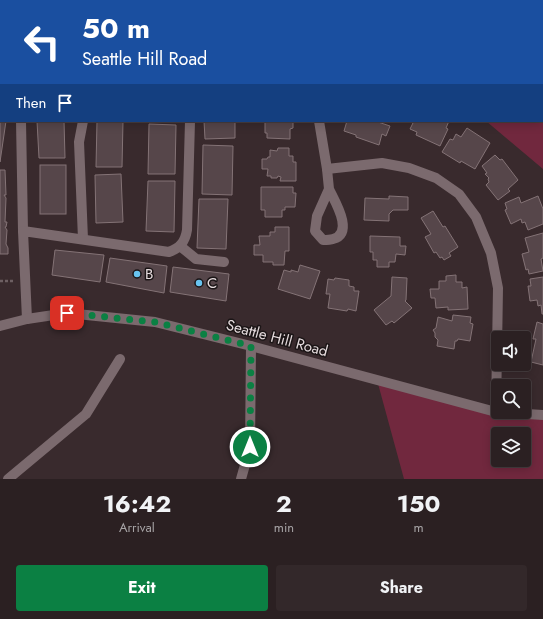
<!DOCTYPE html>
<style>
body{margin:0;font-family:Jost,sans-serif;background:#33282a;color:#f1f3f6;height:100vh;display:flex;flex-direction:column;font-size:15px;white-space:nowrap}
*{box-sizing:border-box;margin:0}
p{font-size:13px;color:#a6a3a5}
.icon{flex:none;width:22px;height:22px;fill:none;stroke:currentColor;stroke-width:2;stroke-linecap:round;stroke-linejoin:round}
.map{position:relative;height:479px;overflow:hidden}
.side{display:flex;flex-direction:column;background:#2b2022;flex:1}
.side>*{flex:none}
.banner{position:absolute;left:0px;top:0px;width:543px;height:122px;box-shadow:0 2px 10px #0003,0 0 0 1px #473e40;background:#1a4fa0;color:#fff;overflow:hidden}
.controls{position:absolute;left:491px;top:331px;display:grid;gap:8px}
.controls a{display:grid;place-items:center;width:40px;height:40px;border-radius:4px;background:#2b2022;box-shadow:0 2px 10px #0003,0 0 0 1px #473e40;font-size:20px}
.pin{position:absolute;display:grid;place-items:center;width:34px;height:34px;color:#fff;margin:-17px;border-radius:8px;box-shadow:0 2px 6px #0006}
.me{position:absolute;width:44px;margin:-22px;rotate:0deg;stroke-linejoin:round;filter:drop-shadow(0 0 3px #0008)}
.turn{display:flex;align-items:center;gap:14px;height:84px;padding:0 16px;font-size:18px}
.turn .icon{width:52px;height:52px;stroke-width:2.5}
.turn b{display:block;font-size:28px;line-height:34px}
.then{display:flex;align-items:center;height:38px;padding:0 16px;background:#0003;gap:8px;font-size:15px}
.eta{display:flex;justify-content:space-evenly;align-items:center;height:68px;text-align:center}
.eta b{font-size:24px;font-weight:700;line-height:28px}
.button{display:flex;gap:8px;margin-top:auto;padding:8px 16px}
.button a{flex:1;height:46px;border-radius:4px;background:#0b8043;color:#fff;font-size:16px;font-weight:700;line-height:46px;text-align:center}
.button a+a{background:#33282a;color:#f1f3f6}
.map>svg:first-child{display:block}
.green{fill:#71283e;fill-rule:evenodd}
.building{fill:#56464a;stroke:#847376}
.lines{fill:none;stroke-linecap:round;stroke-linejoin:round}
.path{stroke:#6d5f62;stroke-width:2.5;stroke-dasharray:3 2;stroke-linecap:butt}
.minor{stroke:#7b6a6e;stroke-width:10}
.tertiary{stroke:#7b6a6e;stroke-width:10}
.route{stroke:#0b8043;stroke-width:7;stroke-dasharray:0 12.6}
.poi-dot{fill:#68c4f0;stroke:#1b1516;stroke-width:1.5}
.labels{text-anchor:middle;stroke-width:3;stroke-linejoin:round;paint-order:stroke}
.poi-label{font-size:15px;fill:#e5dbdd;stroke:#1b1516;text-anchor:start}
.street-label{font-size:15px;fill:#e5dbdd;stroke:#1b1516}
</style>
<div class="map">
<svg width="543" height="479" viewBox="0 0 543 479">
<rect width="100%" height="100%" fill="#392a2d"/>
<!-- green -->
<g class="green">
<polygon points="414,0 543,0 543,169 486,121 542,121 542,1"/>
<path d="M377 380 496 412 543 415V479H404ZM498 434H524V460H498Z"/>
</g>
<!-- building -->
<g class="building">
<polygon points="262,0 290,0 290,1 263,1"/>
<polygon points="359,0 391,0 392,1 356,1"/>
<polygon points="0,79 1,121 6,121 0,162"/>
<polygon points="37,121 64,121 65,158 39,158"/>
<polygon points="97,121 123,121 122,167 96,167"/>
<polygon points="204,121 235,121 235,138 205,139"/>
<polygon points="265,121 293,121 293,128 290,129 290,139 267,138 267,133 265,133"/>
<polygon points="347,121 378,121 378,122 390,126 386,136 382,134 379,145 356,137 356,135 344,131"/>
<polygon points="408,121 449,121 446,128 448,129 440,146 416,135 417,132 410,129 413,123"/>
<polygon points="149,124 176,125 175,174 148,174"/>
<polygon points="467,128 490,143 475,169 461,161 460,163 442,152 450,139 453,140 456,134 461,137"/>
<polygon points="203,145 233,146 232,195 202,194"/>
<polygon points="278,148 289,148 289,156 293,156 293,162 296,162 296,181 280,181 281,177 278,176 277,178 271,178 271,176 267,176 268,169 262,169 262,159 267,159 268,157 270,157 270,150 277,151"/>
<polygon points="495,155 500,160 502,159 518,180 508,189 510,191 498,200 486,185 489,182 488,179 489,178 485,174 487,173 482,166"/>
<rect x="40" y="165" width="26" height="49"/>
<polygon points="0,170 5,170 6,195 4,195 6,198 5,222 7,222 6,227 5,227 7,230 6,244 8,248 8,254 0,254"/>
<polygon points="121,174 123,222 96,223 95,175"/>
<polygon points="148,181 175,181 174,232 146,231"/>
<polygon points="261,187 293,187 293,193 296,193 295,207 285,207 285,210 282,210 282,217 265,217 265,210 261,210"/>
<polygon points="389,196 408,197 408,210 393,210 389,214 389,221 364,220 365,198 389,199"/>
<polygon points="538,196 543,209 543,224 528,230 525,222 522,223 521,219 511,224 505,210 507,209 505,203 519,197 521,203"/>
<polygon points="199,199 228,199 226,249 197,248"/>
<polygon points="433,211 443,227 445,226 458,247 449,253 451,256 444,260 442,257 440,258 436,252 434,253 425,237 431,234 421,218"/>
<polygon points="275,227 289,227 289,251 285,251 284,265 273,265 273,262 263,262 263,255 254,255 254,245 260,245 259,236 270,236 270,232 275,232"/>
<polygon points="543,233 543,258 541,259 543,271 529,274 528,269 526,270 522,254 529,252 525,238"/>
<polygon points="370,236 400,237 400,246 406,246 405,255 396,254 395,262 389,262 389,267 377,267 377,260 373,260 373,252 370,252"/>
<polygon points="55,250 104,255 100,282 52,275"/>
<polygon points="110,258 167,266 164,293 106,282"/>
<polygon points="300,265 320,271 310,299 278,289 284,270 291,272 291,270 298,272"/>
<polygon points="173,267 229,274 226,301 170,292"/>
<polygon points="456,275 456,282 462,282 462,288 467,287 468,309 448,310 448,307 436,308 435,298 431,298 430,289 439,289 439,281 446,281 446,276"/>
<polygon points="392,277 407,278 406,300 405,301 412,308 394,323 392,321 386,325 374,310 391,296"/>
<polygon points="543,277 543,314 542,314 541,305 538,306 537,300 530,301 528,286 531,286 530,279"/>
<polygon points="335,278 349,280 349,286 354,287 354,291 359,291 356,311 348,309 347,311 328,308 330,294 326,294 328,279 334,280"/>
<polygon points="453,315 471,317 470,323 473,324 470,341 458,339 457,341 455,341 454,349 437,346 438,340 435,337 435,333 433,330 436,328 438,317 452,321"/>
<polygon points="537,322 543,324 543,365 531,362 536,339 533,339"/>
</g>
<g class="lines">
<!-- path -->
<g class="path">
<polyline points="25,1 26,0"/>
<polyline points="0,41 1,41"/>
<polyline points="0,281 14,281"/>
</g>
<!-- minor -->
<g class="minor">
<polyline points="63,0 64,1"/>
<polyline points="315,0 315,1"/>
<polyline points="21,121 23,231"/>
<path d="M319 121 327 169 329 189 317 216 315 231 323 240C326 240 330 240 333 239 355 233 334 200 329 189"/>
<polyline points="327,169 382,163 409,168 436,178 459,194 476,217 491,253 498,288 496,412"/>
<polyline points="83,239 79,142 83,121"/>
<polyline points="180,246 196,259 224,262"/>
<path d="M27 319 23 231 169 252C180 248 185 242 187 230L190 121"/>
<polyline points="8,479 86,414 120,359"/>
<polyline points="241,479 250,447 251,346"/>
</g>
<!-- tertiary -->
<polyline class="tertiary" points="0,326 27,319 67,313 155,322 251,346 496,412 543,415"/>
</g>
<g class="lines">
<!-- route -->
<polyline class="route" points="67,313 155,322 251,346 250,447"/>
</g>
<!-- markers -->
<g class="poi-dot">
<circle cx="137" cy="274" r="4"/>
<circle cx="199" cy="283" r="4"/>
</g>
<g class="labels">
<!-- poi labels -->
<g class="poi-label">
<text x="145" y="279">B</text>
<text x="207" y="288">C</text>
</g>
<!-- street labels -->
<g class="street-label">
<text transform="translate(277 338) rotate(15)" y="5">Seattle Hill Road</text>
</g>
</g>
</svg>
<div class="controls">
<a><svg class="icon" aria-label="sound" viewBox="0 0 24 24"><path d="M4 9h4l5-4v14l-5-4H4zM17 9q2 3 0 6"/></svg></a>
<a><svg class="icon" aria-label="search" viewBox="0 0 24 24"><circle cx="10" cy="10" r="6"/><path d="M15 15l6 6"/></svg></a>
<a><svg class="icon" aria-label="layers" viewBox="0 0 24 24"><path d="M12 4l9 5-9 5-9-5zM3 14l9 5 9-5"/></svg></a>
</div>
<div class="pin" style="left:67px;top:313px;background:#d93025"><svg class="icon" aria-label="arrive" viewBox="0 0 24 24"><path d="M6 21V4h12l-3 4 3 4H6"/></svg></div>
<svg class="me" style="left:250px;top:447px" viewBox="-20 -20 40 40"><circle r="17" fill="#0b8043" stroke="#fff" stroke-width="3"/><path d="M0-11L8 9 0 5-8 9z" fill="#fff"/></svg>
<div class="banner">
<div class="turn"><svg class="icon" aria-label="left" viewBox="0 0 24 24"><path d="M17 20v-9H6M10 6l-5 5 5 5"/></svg><div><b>50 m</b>Seattle Hill Road</div></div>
<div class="then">Then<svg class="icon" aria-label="arrive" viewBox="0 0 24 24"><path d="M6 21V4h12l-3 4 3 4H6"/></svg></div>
</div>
</div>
<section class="side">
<div class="eta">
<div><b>16:42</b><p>Arrival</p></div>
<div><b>2</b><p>min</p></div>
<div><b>150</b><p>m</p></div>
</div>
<div class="button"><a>Exit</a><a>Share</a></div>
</section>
